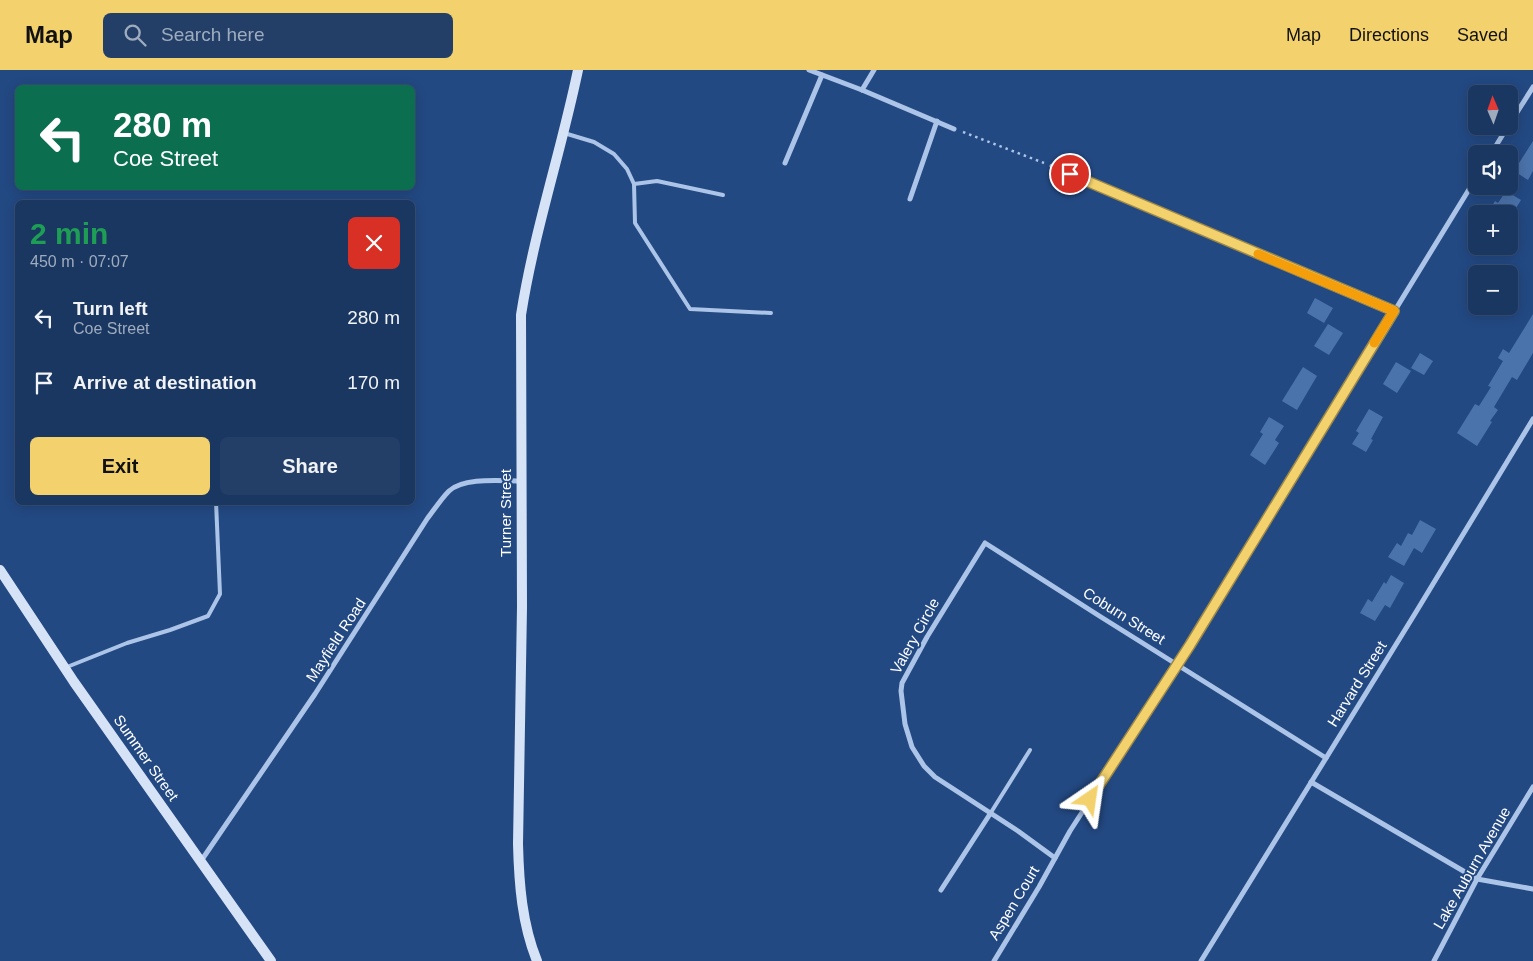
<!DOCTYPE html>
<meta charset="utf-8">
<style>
body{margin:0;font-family:Arial,sans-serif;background:#233f68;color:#f1f3f6;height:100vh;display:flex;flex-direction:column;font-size:19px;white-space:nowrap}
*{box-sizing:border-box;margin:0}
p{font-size:16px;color:#9facbe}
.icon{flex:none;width:28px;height:28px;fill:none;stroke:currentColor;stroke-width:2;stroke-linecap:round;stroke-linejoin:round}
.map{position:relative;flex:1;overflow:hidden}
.panel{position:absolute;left:15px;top:130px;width:400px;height:305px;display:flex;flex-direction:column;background:#1a3762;border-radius:8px;box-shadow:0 2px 12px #0003,0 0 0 1px #385177}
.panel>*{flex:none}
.top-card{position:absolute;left:15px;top:15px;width:400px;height:105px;border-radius:8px;box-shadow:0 2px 12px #0003,0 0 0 1px #385177;background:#0b6e4f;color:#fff;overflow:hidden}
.needle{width:32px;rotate:358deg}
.tools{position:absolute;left:1468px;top:15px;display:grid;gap:10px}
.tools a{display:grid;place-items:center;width:50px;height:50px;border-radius:8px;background:#1a3762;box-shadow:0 2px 12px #0003,0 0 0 1px #385177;font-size:25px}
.pin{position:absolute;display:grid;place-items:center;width:42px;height:42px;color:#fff;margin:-21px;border:2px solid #fff;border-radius:50%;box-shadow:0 1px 5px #0007}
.me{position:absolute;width:55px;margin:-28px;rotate:32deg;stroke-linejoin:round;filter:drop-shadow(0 0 4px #0008)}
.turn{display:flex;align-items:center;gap:18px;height:105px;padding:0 15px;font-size:22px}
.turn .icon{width:65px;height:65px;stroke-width:2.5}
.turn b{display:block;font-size:35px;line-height:42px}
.round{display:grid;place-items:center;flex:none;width:52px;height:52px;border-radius:8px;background:#233f68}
.head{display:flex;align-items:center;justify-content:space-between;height:85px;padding:0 15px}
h1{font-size:30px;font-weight:700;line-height:38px;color:#1e9e55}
.button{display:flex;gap:10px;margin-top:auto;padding:10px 15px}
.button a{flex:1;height:58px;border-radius:8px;background:#f3d26e;color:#111;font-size:20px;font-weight:700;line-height:58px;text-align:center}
.button a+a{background:#233f68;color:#f1f3f6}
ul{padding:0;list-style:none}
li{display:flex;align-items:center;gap:15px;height:65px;padding:0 15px}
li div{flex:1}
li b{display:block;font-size:19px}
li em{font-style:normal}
header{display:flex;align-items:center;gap:30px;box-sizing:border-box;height:70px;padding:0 25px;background:#f3d26e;color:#111}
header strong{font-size:24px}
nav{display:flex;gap:28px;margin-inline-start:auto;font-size:18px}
.search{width:350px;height:45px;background:#233f68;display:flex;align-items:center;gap:12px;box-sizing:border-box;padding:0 18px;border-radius:8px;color:#9facbe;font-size:19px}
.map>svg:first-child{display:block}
.building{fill:#4b73ab}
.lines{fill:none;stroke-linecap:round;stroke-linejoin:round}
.path{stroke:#abc4e8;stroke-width:2.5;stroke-dasharray:2.5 4;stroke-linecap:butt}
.lane{stroke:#abc4e8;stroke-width:4}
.street{stroke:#abc4e8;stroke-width:5}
.secondary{stroke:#d6e3f7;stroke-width:10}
.route-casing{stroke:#9e8848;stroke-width:12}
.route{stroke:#f3d26e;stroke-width:9}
.slow{stroke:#f59e0b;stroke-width:9}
.labels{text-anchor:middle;stroke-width:4;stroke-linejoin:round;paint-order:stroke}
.street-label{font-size:15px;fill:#fff;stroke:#234983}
</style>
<header>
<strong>Map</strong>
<div class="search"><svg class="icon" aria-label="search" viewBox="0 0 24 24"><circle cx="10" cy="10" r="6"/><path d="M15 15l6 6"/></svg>Search here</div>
<nav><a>Map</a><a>Directions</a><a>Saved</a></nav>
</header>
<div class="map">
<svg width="1533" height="891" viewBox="0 0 1533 891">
<rect width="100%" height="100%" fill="#234983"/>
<!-- building -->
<g class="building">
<polygon points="1533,71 1533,101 1528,110 1514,101"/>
<polygon points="1506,121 1521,130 1513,143 1514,144 1487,144 1495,131 1498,133"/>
<polygon points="1315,228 1333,238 1324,253 1307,243"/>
<polygon points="1533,244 1533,283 1517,310 1512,307 1494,337 1498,340 1490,351 1492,352 1477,376 1457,363 1475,334 1479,336 1491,317 1488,316 1503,291 1498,288 1503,279 1509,283"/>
<polygon points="1328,254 1343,263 1329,285 1314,276"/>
<polygon points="1420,283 1433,291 1424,305 1411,298"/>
<polygon points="1396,292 1411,301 1397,323 1383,314"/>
<polygon points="1303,297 1317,306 1297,340 1282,331"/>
<polygon points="1369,339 1383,347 1371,369 1373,370 1366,382 1352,374 1359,363 1356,361"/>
<polygon points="1269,347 1284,356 1275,370 1279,373 1265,395 1250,385 1263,364 1260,362"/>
<polygon points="1420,450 1436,459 1422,483 1414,478 1404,496 1388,487 1397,473 1401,476 1408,463 1412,465"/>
<polygon points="1391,505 1404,513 1390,538 1385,535 1375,551 1360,543 1368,529 1372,532 1384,512 1386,514"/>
</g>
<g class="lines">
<!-- path -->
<polyline class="path" points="963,62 1044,93"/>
<!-- lane -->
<g class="lane">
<polyline points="564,63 594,72 614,84 627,99 634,114 635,153 690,239 771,243"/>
<polyline points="634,114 657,111 723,125"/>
<polyline points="67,597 127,573 170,560 208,546 220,524 216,432"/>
<polyline points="990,744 1030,680"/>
</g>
<!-- street -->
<g class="street">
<polyline points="809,0 862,20 954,59"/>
<polyline points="862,20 874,0"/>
<polyline points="1509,55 1533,17"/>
<polyline points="1491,84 1508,56"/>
<polyline points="785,93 822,5"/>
<polyline points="1052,96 1394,241"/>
<polyline points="910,129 937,51"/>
<polyline points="1311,712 1477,809 1533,819"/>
<polyline points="1055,788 1018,761 935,707 924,696 912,677 905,654 901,621 902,613 927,567 985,473 1101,547 1326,688"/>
<path d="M201 791 315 624 427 449C434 440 441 429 449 421 464 407 501 411 521 411"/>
<polyline points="941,820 990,744"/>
<polyline points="994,891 1039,817 1070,761 1190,575 1476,108"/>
<polyline points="1201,891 1416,542 1533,349"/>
<polyline points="1434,891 1477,809 1533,717"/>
</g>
<!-- secondary -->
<g class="secondary">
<polyline points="0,500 74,612 271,891"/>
<path d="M537 891C522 854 519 814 518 774L522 537 521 245C534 162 561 82 578 0"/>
</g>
</g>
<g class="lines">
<!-- route casing -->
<g class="route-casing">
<polyline id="route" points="1070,104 1394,241 1190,575 1090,729"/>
</g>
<!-- route -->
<use href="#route" class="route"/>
<!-- slow -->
<polyline class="slow" points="1258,184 1394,241 1374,273"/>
</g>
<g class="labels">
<!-- street labels -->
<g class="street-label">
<text transform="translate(506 443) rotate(-90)" y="5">Turner Street</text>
<text transform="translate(1124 546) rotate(32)" y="5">Coburn Street</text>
<text transform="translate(915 566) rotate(-61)" y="5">Valery Circle</text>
<text transform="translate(336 570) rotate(-57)" y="5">Mayfield Road</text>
<text transform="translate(1357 614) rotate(-58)" y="5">Harvard Street</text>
<text transform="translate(146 688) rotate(55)" y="5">Summer Street</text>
<text transform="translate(1472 798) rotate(-60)" y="5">Lake Auburn Avenue</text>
<text transform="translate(1014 833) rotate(-59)" y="5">Aspen Court</text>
</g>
</g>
</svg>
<div class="tools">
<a><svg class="needle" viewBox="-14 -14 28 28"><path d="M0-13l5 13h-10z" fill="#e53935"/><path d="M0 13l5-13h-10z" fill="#9facbe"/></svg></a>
<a><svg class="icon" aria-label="sound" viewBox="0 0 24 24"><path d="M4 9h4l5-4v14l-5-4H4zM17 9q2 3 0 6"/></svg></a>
<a>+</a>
<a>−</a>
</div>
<div class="pin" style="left:1070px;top:104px;background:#d93025"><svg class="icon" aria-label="arrive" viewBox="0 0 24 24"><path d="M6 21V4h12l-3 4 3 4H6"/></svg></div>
<svg class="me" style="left:1090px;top:729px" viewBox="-20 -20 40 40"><path d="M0-17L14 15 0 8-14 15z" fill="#f3d26e" stroke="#fff" stroke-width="4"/></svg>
<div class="top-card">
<div class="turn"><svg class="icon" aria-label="left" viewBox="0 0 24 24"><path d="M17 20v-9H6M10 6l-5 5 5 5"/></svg><div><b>280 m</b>Coe Street</div></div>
</div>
<section class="panel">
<div class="head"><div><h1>2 min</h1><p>450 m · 07:07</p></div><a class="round" style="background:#d93025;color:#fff"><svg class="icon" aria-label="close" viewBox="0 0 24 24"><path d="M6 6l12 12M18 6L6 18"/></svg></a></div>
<ul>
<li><svg class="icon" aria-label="left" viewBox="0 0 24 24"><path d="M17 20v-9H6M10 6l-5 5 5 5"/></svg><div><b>Turn left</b><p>Coe Street</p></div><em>280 m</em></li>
<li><svg class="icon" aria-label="arrive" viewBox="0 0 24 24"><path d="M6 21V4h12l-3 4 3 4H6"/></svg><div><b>Arrive at destination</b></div><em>170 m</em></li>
</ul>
<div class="button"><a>Exit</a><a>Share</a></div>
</section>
</div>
